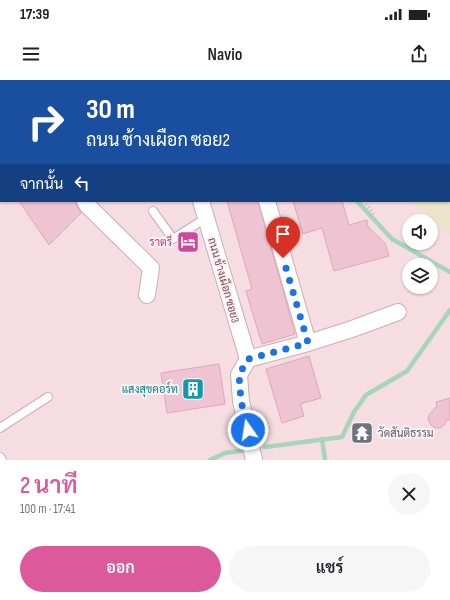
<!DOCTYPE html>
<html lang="th">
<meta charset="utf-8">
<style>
body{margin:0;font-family:"Sofia Sans Condensed",Sarabun,sans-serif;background:#f6f6f6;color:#202124;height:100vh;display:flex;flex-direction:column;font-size:15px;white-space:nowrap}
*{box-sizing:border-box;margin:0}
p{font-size:13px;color:#757577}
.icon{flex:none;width:22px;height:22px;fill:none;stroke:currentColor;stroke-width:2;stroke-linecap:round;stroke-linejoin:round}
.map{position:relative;height:380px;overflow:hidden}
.details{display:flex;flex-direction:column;background:#fff;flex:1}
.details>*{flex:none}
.top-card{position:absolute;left:0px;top:0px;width:450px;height:122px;box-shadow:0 1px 3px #0004;background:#1a4fa0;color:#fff;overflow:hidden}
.controls{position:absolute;left:402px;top:134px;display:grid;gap:8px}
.controls a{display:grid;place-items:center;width:36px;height:36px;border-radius:50%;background:#fff;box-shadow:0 1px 3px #0004;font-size:20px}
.pin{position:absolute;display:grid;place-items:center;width:34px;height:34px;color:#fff;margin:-41px -17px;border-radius:50% 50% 50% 0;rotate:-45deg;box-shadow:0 0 4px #0007}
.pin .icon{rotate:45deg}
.me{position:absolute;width:44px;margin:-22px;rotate:347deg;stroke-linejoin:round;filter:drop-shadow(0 0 3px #0008)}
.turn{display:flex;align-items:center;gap:14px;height:84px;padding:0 20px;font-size:18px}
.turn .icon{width:52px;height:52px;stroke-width:2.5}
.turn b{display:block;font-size:28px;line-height:34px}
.then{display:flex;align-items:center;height:38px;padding:0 20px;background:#0003;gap:8px;font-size:15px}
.round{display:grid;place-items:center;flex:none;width:42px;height:42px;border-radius:21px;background:#f6f6f6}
.head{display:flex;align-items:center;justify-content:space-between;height:68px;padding:0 20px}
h1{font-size:24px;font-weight:600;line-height:30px;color:#dc5a9c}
.button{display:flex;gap:8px;margin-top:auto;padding:8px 20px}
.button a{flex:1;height:46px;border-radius:24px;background:#dc5a9c;color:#fff;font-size:16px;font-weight:600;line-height:46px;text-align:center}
.button a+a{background:#f6f6f6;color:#202124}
.status{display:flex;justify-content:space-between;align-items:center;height:28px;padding:0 20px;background:#fff;direction:ltr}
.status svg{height:11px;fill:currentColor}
header{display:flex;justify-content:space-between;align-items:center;height:52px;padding:0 20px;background:#fff;font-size:18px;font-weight:600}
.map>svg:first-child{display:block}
.residential{fill:#f5dde1;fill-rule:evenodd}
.green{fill:#e9e4ca}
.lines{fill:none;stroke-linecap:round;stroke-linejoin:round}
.stream{stroke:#a7d5bb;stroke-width:4.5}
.building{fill:#efc4d2;stroke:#e0a6ba}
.service-casing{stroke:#cbaeb6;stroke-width:10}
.minor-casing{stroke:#cbaeb6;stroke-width:18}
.path{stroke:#d4a7b6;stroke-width:2.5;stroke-dasharray:1 3;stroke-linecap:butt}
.service{stroke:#fff;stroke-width:8}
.minor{stroke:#fff;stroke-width:16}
.route{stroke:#1a73e8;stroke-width:7;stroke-dasharray:0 12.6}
.labels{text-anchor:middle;stroke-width:4;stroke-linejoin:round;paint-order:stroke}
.hotel-label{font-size:11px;fill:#b23c85;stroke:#fef1f3;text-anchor:end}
.street-label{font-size:11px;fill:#754f5d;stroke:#fef1f3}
.culture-label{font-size:11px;fill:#0d838f;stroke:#fef1f3;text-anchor:end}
.worship-label{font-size:11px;fill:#5b616d;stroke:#fef1f3;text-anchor:start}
</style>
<div class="status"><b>17:39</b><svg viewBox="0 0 49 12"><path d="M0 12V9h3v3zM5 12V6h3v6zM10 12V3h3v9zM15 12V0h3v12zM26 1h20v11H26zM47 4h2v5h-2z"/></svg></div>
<header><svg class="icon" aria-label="menu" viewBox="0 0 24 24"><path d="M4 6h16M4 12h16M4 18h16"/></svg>Navio<svg class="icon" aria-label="share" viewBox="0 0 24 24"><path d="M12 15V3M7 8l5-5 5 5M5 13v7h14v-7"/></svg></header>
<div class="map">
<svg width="450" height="380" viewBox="0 0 450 380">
<rect width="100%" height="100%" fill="#fbebed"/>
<!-- residential -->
<path class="residential" d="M0 0H450V380H0ZM1 1H449V121H1ZM409 141H431V163H409ZM409 185H431V207H409Z"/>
<!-- green -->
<polygon class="green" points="355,0 450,0 450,155 412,121 449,121 449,1 355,1"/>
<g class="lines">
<!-- stream -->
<g class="stream">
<polyline points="327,0 327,1"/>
<polyline points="357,121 392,159 450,192"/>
<polyline points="322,359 325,380"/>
<polyline points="265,367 342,357 354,332 366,315 407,291 450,230"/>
<polyline points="210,380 225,373 245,370"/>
</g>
</g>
<!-- building -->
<g class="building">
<polygon points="19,121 76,121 76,125 81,133 49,165"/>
<polygon points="227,121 258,121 295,254 262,264 246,211 252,209"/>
<polygon points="293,121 342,121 349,145 367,140 368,147 385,163 389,176 334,191 322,148 303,154"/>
<polygon points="309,276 321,318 300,324 304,336 282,343 266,289"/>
<polygon points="219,284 225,324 167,333 161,293"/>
<polygon points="450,318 450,340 447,340 444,345 440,348 435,348 431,345 428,340 429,335 437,326 436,322"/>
</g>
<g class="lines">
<!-- service casing -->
<g class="service-casing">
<g id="service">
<polyline points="153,131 173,159 206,138"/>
<polyline points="0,348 48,317"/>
<polyline points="0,377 2,380"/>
</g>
</g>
<!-- minor casing -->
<g class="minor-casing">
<g id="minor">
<polyline points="142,0 143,1"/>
<polyline points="231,0 231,1"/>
<polyline points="0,32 1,33"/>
<polyline points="85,121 87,125 151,188 147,215"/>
<polyline points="201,121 248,279"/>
<polyline points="308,263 352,249 398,232"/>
<polyline points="248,279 308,263 267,121"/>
<polyline points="248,279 239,295 241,321 254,380"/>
</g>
</g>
<!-- path -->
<g class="path">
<polyline points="330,0 330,1"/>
<polyline points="0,103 1,102"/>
<polyline points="363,121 374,134"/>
</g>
<!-- service -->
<use href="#service" class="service"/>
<!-- minor -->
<use href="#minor" class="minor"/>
</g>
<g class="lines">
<!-- route -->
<polyline class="route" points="248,350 241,321 239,295 248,279 308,263 283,178"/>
</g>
<!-- icons -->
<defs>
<g id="hotel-square" transform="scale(1.15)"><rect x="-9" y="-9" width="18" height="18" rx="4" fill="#d1479c" stroke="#fef1f3"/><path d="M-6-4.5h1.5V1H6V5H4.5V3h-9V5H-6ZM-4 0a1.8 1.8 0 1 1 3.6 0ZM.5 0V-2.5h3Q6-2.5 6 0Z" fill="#fff"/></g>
<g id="building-square" transform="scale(1.15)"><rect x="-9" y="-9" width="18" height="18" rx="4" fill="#0f9aa8" stroke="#fef1f3"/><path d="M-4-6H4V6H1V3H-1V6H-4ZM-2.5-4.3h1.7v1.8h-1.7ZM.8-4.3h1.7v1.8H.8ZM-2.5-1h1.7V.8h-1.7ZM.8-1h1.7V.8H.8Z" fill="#fff"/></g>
<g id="temple-square" transform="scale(1.15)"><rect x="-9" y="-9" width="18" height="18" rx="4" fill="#6b7280" stroke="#fef1f3"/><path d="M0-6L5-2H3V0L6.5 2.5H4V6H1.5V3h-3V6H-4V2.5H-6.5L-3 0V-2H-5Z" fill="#fff"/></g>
</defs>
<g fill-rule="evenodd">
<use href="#hotel-square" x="188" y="162"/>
<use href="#building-square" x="193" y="309"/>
<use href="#temple-square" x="362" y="353"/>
</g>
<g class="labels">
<!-- hotel labels -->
<g class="hotel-label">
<text x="172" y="166">ราตรี</text>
</g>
<!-- street labels -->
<g class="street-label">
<text transform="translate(224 200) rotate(74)" y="4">ถนน ช้างเผือก ซอย3</text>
</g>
<!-- culture labels -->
<g class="culture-label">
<text x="178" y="313">แสงสุขคอร์ท</text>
</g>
<!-- worship labels -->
<g class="worship-label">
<text x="378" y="357">วัดสันติธรรม</text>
</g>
</g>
</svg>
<div class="controls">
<a><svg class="icon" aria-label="sound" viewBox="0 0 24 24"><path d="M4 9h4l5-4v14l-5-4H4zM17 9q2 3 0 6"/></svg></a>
<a><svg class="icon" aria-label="layers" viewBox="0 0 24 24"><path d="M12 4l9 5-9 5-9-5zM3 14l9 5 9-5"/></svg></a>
</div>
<div class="pin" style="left:283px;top:178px;background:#d93025"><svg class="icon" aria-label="arrive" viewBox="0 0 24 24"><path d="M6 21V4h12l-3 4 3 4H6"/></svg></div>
<svg class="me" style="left:248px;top:350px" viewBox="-20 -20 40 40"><circle r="17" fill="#1a73e8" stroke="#fff" stroke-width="3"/><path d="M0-11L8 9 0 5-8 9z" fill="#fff"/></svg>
<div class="top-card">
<div class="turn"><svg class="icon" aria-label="right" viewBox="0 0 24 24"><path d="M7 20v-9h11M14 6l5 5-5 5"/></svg><div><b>30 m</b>ถนน ช้างเผือก ซอย2</div></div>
<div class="then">จากนั้น<svg class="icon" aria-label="left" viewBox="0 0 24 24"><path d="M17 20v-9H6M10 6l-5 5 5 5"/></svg></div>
</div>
</div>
<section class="details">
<div class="head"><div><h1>2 นาที</h1><p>100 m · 17:41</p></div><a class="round"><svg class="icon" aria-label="close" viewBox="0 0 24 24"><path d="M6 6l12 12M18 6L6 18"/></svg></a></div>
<div class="button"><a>ออก</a><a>แชร์</a></div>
</section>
